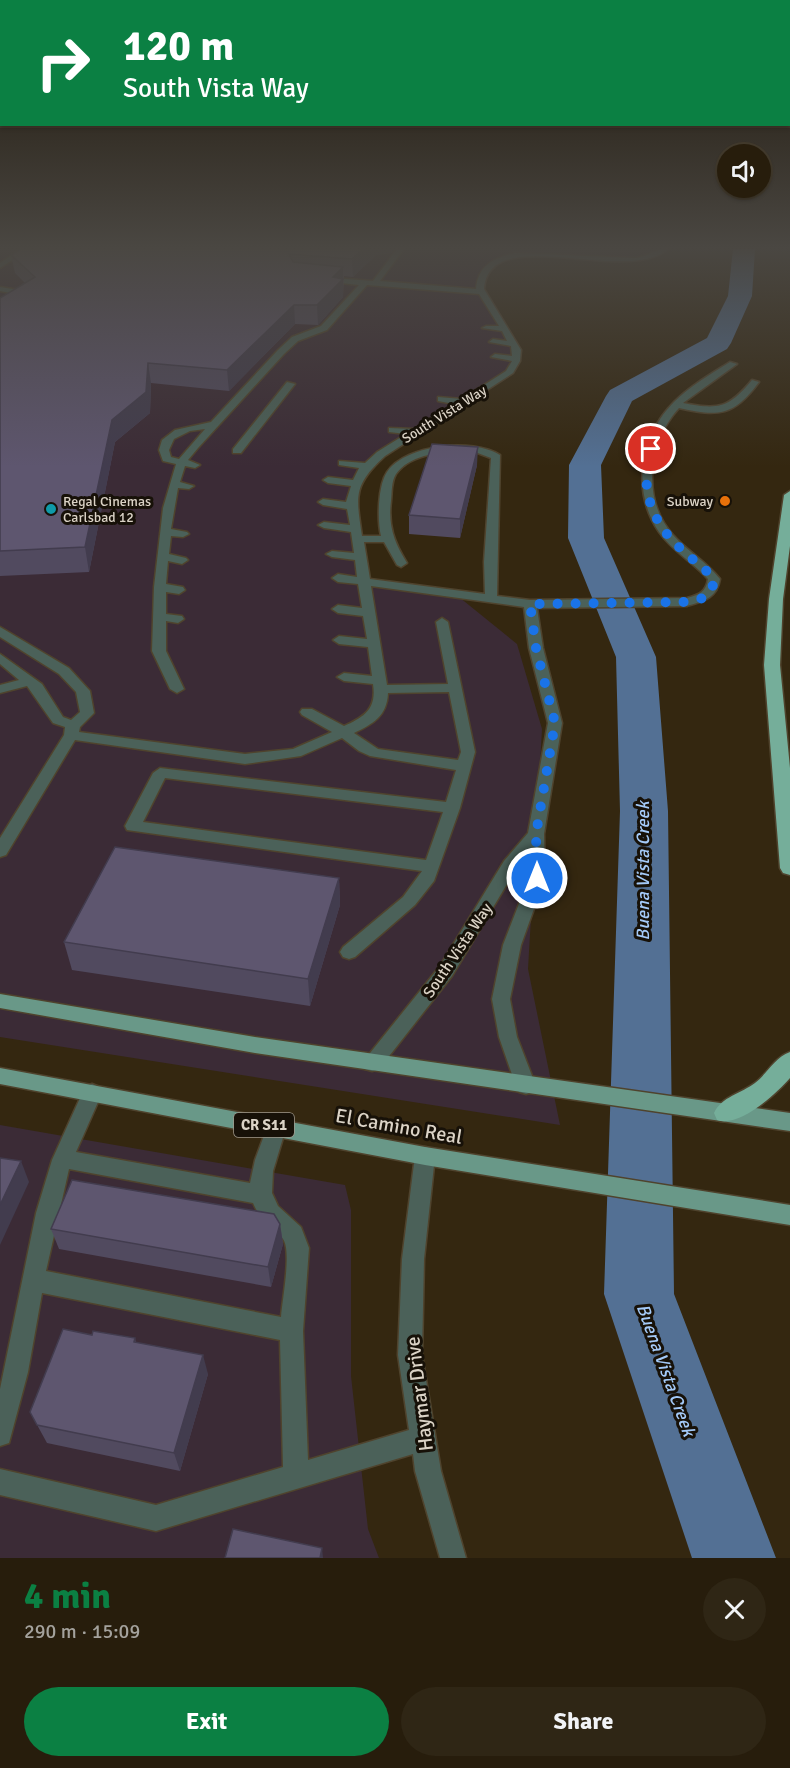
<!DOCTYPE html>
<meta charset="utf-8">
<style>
body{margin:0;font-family:Signika,sans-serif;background:#2f2615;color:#f1f3f6;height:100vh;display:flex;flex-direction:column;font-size:22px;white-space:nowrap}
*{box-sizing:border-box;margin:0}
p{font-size:20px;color:#a4a29d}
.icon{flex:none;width:33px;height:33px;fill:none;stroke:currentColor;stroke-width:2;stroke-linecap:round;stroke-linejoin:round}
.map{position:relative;height:1558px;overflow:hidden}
.sheet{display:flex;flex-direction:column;background:#271d0c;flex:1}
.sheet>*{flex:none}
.top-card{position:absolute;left:0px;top:0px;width:790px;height:126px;box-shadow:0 2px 4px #0004,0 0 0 2px #433b2d;background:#0b8043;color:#fff;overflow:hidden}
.controls{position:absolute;left:717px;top:144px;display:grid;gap:12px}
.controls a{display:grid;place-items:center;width:54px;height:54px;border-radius:50%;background:#271d0c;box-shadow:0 2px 4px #0004,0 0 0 2px #433b2d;font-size:30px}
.pin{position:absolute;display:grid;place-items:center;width:51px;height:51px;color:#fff;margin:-26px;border:3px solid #fff;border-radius:50%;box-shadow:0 2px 6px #0007}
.me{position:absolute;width:66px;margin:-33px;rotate:0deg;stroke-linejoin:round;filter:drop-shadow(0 0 4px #0008)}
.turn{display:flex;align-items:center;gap:21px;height:126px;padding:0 24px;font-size:27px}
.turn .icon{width:78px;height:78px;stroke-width:2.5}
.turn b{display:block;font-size:42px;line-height:51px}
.round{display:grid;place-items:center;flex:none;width:63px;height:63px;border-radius:32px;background:#2f2615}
.head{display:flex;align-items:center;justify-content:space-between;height:102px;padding:0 24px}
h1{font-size:36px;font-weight:700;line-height:45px;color:#0b8043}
.primary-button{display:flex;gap:12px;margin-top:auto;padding:12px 24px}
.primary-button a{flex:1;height:69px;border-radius:36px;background:#0b8043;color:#fff;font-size:24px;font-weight:700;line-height:69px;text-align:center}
.primary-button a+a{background:#2f2615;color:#f1f3f6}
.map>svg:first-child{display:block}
.commercial{fill:#3b2b36}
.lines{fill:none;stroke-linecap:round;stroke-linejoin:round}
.river{fill:#537094;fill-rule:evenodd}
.minor-casing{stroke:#4f432d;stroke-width:3}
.major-casing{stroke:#4f432d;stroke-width:3}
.highway-casing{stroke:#4f432d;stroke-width:3}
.minor{fill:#4b6159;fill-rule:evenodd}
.major{fill:#699888;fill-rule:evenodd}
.highway{fill:#75ae9a;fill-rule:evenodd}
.wall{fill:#514a5f}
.shaded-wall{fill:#423c4e}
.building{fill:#5e566f;stroke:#423c4e;stroke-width:1.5}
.route{stroke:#1a73e8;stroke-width:10;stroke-dasharray:0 18}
.food-dot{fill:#e8710a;stroke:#171108;stroke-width:2}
.culture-dot{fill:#0f9aa8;stroke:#171108;stroke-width:2}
.labels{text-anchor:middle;stroke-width:6;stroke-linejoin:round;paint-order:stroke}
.far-street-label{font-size:14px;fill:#dbd3c6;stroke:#171108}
.far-poi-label{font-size:14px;fill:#dbd3c6;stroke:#171108;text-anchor:start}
.shield{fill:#171108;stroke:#a0998d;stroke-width:1.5}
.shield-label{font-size:15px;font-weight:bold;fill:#dbd3c6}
.street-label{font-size:16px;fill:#dbd3c6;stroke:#171108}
.water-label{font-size:18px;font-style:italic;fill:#a4caf8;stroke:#171108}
.near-street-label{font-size:20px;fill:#dbd3c6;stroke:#171108}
</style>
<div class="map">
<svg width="790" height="1558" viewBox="0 0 790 1558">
<rect width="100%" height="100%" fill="#342710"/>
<!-- commercial -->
<g class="commercial">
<polygon points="0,249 665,249 663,253 651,258 629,260 537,254 497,260 479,286 512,340 514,367 379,456 351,492 364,581 454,593 517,644 542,729 528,969 560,1125 0,1037"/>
<polygon points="0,1125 345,1185 351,1210 351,1376 368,1529 379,1558 0,1558"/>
</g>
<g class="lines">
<!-- river -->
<polygon class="river" points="733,249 755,249 752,296 731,343 727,349 632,401 601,465 604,538 656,657 668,811 674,1294 776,1558 692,1558 604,1294 620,811 616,657 568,538 569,465 606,396 610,390 707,338 728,296"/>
<!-- minor casing -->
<g class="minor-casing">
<g id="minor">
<polygon points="21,249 29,249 0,268 0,263"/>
<path d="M397 249H404L380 281 476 289C478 265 494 258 515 253L636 258C647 256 657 249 668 249 625 286 489 221 484 289L521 350 520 361 513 373 385 456C353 485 356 496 362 536H381C377 520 378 485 387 472 406 444 473 438 500 455L497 596 530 600 687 598C699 595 706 592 708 579 693 562 672 551 659 532 631 491 640 436 674 402 690 386 711 374 730 362L737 364 683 403C719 410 729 408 752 380L759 382C734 416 719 417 679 408 648 442 641 499 673 535 687 551 707 562 720 579 717 598 704 601 687 606L537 608 543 648 562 723 544 834 545 878 521 945 510 999 517 1037 536 1086 533 1092 526 1094 519 1092 516 1086 499 1037 492 999 503 945 529 878 528 854 516 869 452 976 379 1069 372 1071 365 1069 362 1063 440 966 504 861 528 833 548 723 529 648 524 607 371 586 387 685 448 684 436 622 442 618 448 622 475 752 460 808 434 881 415 905 355 957 349 959 343 957 340 952 343 947 403 897 422 871 127 830 125 826 153 773 160 768 446 802 456 770 370 756 359 751 342 738 301 756 245 764 75 740 6 855 0 857V838L64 735 65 727 53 723 27 686 0 693V685L19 680 0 664V654L42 684 63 717 71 720 80 712 76 692 59 674 0 637V627L69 668 90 691 94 713 80 727 79 732 245 754 293 749 332 732 302 715 300 712 302 709H312L344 726C364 717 377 709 373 684L344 681 337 677 344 673 372 676 368 647 339 644 333 640 339 636 367 639 363 616 338 613 332 609 338 605 362 608 358 584 338 582 332 578 338 574 357 577 355 560 332 557 326 554 332 551 354 553 351 532 324 528 318 525 324 522 350 525 347 509 323 505 318 502 323 499 346 502 351 486 328 483 323 480 328 477 353 480 359 468 339 465V461L365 463 377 452 406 434 389 432V428L414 429 454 404 438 401V397L462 399 506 371 512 361 491 357 495 354 512 356 511 346 489 342 493 339 507 341 502 331 482 328 486 326H499L479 294 367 285 327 330 298 341 284 354 198 448 188 460 200 465 195 468 185 466 180 482 194 486 189 489 178 488 171 529 187 532 189 534 183 537 171 536 169 554 186 558 188 560 182 564 168 561 166 584 183 587 185 590 179 594 166 592V614L182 616 184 619 178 623 166 621V651L184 689 177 693 170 689 152 651 154 587 163 508 176 464 163 461 159 450 162 440 175 430 211 422 278 350 292 337 321 326 359 285 323 281 320 277 373 281ZM205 429 179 459 171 457 169 450 174 439 190 431ZM475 452 491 458 484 562 485 594 370 579 364 542H384L397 565 401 567 407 563C394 542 388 526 391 501 392 492 391 482 396 474 411 452 451 450 475 452ZM449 692 461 752 458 760 378 749 354 733C373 724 387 716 388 693ZM165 778 443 812 426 860 143 822Z"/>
<polygon points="0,287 19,290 20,292 0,306 0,300 10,293 0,291"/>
<polygon points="287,382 295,384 241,453 233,453 233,449"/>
<path d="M92 1084 99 1087 102 1093 76 1152 250 1183 255 1160 269 1122 276 1119 283 1122 286 1128 273 1171 272 1193 278 1206 301 1227 309 1248 303 1331 308 1460 409 1430 398 1355 402 1259 415 1156 418 1149 425 1147 432 1149 435 1156 424 1259 422 1355 441 1471 466 1558H440L415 1471 413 1454 156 1531 0 1495V1469L156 1505 283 1467 280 1340 42 1293 28 1372 9 1443 0 1446V1389L36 1213 52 1160 85 1087ZM69 1169 253 1203C263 1225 272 1224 283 1239 292 1251 282 1301 281 1317L46 1271Z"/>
</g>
</g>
<!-- major casing -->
<g class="major-casing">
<g id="major">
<polygon points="0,994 255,1037 790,1113 790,1131 255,1053 0,1008"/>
<polygon points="0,1068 425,1147 790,1205 790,1225 425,1165 0,1084"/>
</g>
</g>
<!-- highway casing -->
<g class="highway-casing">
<g id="highway">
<polygon points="790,491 790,546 783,599 780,665 790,768 790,875 783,873 780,868 764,665 769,599 784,495"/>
<path d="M790 1052V1078C776 1094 739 1128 717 1120L714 1113C721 1097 742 1093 755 1083 768 1073 774 1058 790 1052Z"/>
</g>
</g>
<!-- minor -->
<use href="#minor" class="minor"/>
<!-- major -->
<use href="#major" class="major"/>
<!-- highway -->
<use href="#highway" class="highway"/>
</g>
<!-- wall -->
<g class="wall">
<polygon points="21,249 395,249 391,253 376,255 353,277 344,276 343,297 318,325 295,324 229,391 151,383 150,413 115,442 89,572 0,576 0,298 25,283 15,273 11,255"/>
<polygon points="477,465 460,538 409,534 409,515"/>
<polygon points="339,878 340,905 310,1006 72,970 64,942"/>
<polygon points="280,1224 283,1244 271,1287 59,1249 51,1229"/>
<polygon points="92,1335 135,1338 136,1343 208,1374 180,1471 47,1443 30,1412"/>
</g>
<!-- shaded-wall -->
<g class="shaded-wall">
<polygon points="363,249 395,249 391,253 376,255 353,277 352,259"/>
<polygon points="343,267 343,297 318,325 317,305 333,277"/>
<polygon points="294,305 295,324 229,391 227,370"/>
<polygon points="148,363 151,383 150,413 115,442 89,572 85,547 112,420"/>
<polygon points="478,447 477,465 460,538 460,519"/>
<polygon points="339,878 340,905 310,1006 308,979"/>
<polygon points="21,1161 29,1182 0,1245 0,1205"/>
<polygon points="280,1224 283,1244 271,1287 268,1267"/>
<polygon points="203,1355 208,1374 180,1471 174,1453"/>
<polygon points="322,1548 323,1558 320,1558"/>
</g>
<!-- building -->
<g class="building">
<polygon points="21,249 363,249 352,259 289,254 293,262 343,267 333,277 343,279 317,305 294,305 227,370 148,363 146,392 112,420 85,547 0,551 0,298 35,277 11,255"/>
<polygon points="432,444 478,447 460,519 409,515"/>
<polygon points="115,847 339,878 308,979 64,942"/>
<polygon points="0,1158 21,1161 0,1205"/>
<polygon points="72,1180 274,1214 280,1224 268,1267 51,1229"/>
<polygon points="63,1329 92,1335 93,1331 135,1338 134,1342 203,1355 174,1453 37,1425 30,1412"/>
<polygon points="233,1529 322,1548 320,1558 225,1558"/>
</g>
<!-- sky -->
<linearGradient id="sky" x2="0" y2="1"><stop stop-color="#1d1509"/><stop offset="0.53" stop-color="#4a4742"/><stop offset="1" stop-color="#4a4742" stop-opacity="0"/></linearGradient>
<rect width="790" height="467" fill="url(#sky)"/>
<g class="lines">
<!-- route -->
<path class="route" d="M537 878 536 834 555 723 536 648 530 604 687 602C703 599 712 597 714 579 704 567 691 559 679 547 651 521 639 486 651 449"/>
</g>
<!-- markers -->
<circle class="food-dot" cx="725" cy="501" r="6"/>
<circle class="culture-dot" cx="51" cy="509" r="6"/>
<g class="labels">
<!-- far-street labels -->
<g class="far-street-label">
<text transform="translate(444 414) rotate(-32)" y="5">South Vista Way</text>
</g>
<!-- far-poi labels -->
<g class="far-poi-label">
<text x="63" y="506">Regal Cinemas<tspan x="63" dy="16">Carlsbad 12</tspan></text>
<text x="713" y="506" text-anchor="end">Subway</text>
</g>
<!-- shield labels -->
<rect class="shield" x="234" y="1113" width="60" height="24" rx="4.5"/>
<g class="shield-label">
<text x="264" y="1130">CR S11</text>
</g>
<!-- street labels -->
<g class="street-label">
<text transform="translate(457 950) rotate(-56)" y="6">South Vista Way</text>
</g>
<!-- water labels -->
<g class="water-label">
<text transform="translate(643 871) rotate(-90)" y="6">Buena Vista Creek</text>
<text transform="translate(666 1370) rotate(70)" y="6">Buena Vista Creek</text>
</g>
<!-- near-street labels -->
<g class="near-street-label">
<text transform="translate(399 1126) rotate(10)" y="7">El Camino Real</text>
<text transform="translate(419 1394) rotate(-97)" y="7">Haymar Drive</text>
</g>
</g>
</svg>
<div class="controls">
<a><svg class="icon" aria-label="sound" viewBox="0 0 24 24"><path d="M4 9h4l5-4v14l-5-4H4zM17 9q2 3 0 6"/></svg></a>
</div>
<div class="pin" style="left:651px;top:449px;background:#d93025"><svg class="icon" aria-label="arrive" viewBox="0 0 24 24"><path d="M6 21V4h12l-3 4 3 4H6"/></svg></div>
<svg class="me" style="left:537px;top:878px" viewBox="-20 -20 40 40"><circle r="17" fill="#1a73e8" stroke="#fff" stroke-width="3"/><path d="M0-11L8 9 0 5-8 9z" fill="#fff"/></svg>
<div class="top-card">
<div class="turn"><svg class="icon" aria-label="right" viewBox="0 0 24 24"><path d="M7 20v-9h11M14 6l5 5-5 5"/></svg><div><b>120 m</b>South Vista Way</div></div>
</div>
</div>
<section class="sheet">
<div class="head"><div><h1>4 min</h1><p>290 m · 15:09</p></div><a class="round"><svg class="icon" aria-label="close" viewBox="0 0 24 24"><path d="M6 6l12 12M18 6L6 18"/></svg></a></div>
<div class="primary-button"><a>Exit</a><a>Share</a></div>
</section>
